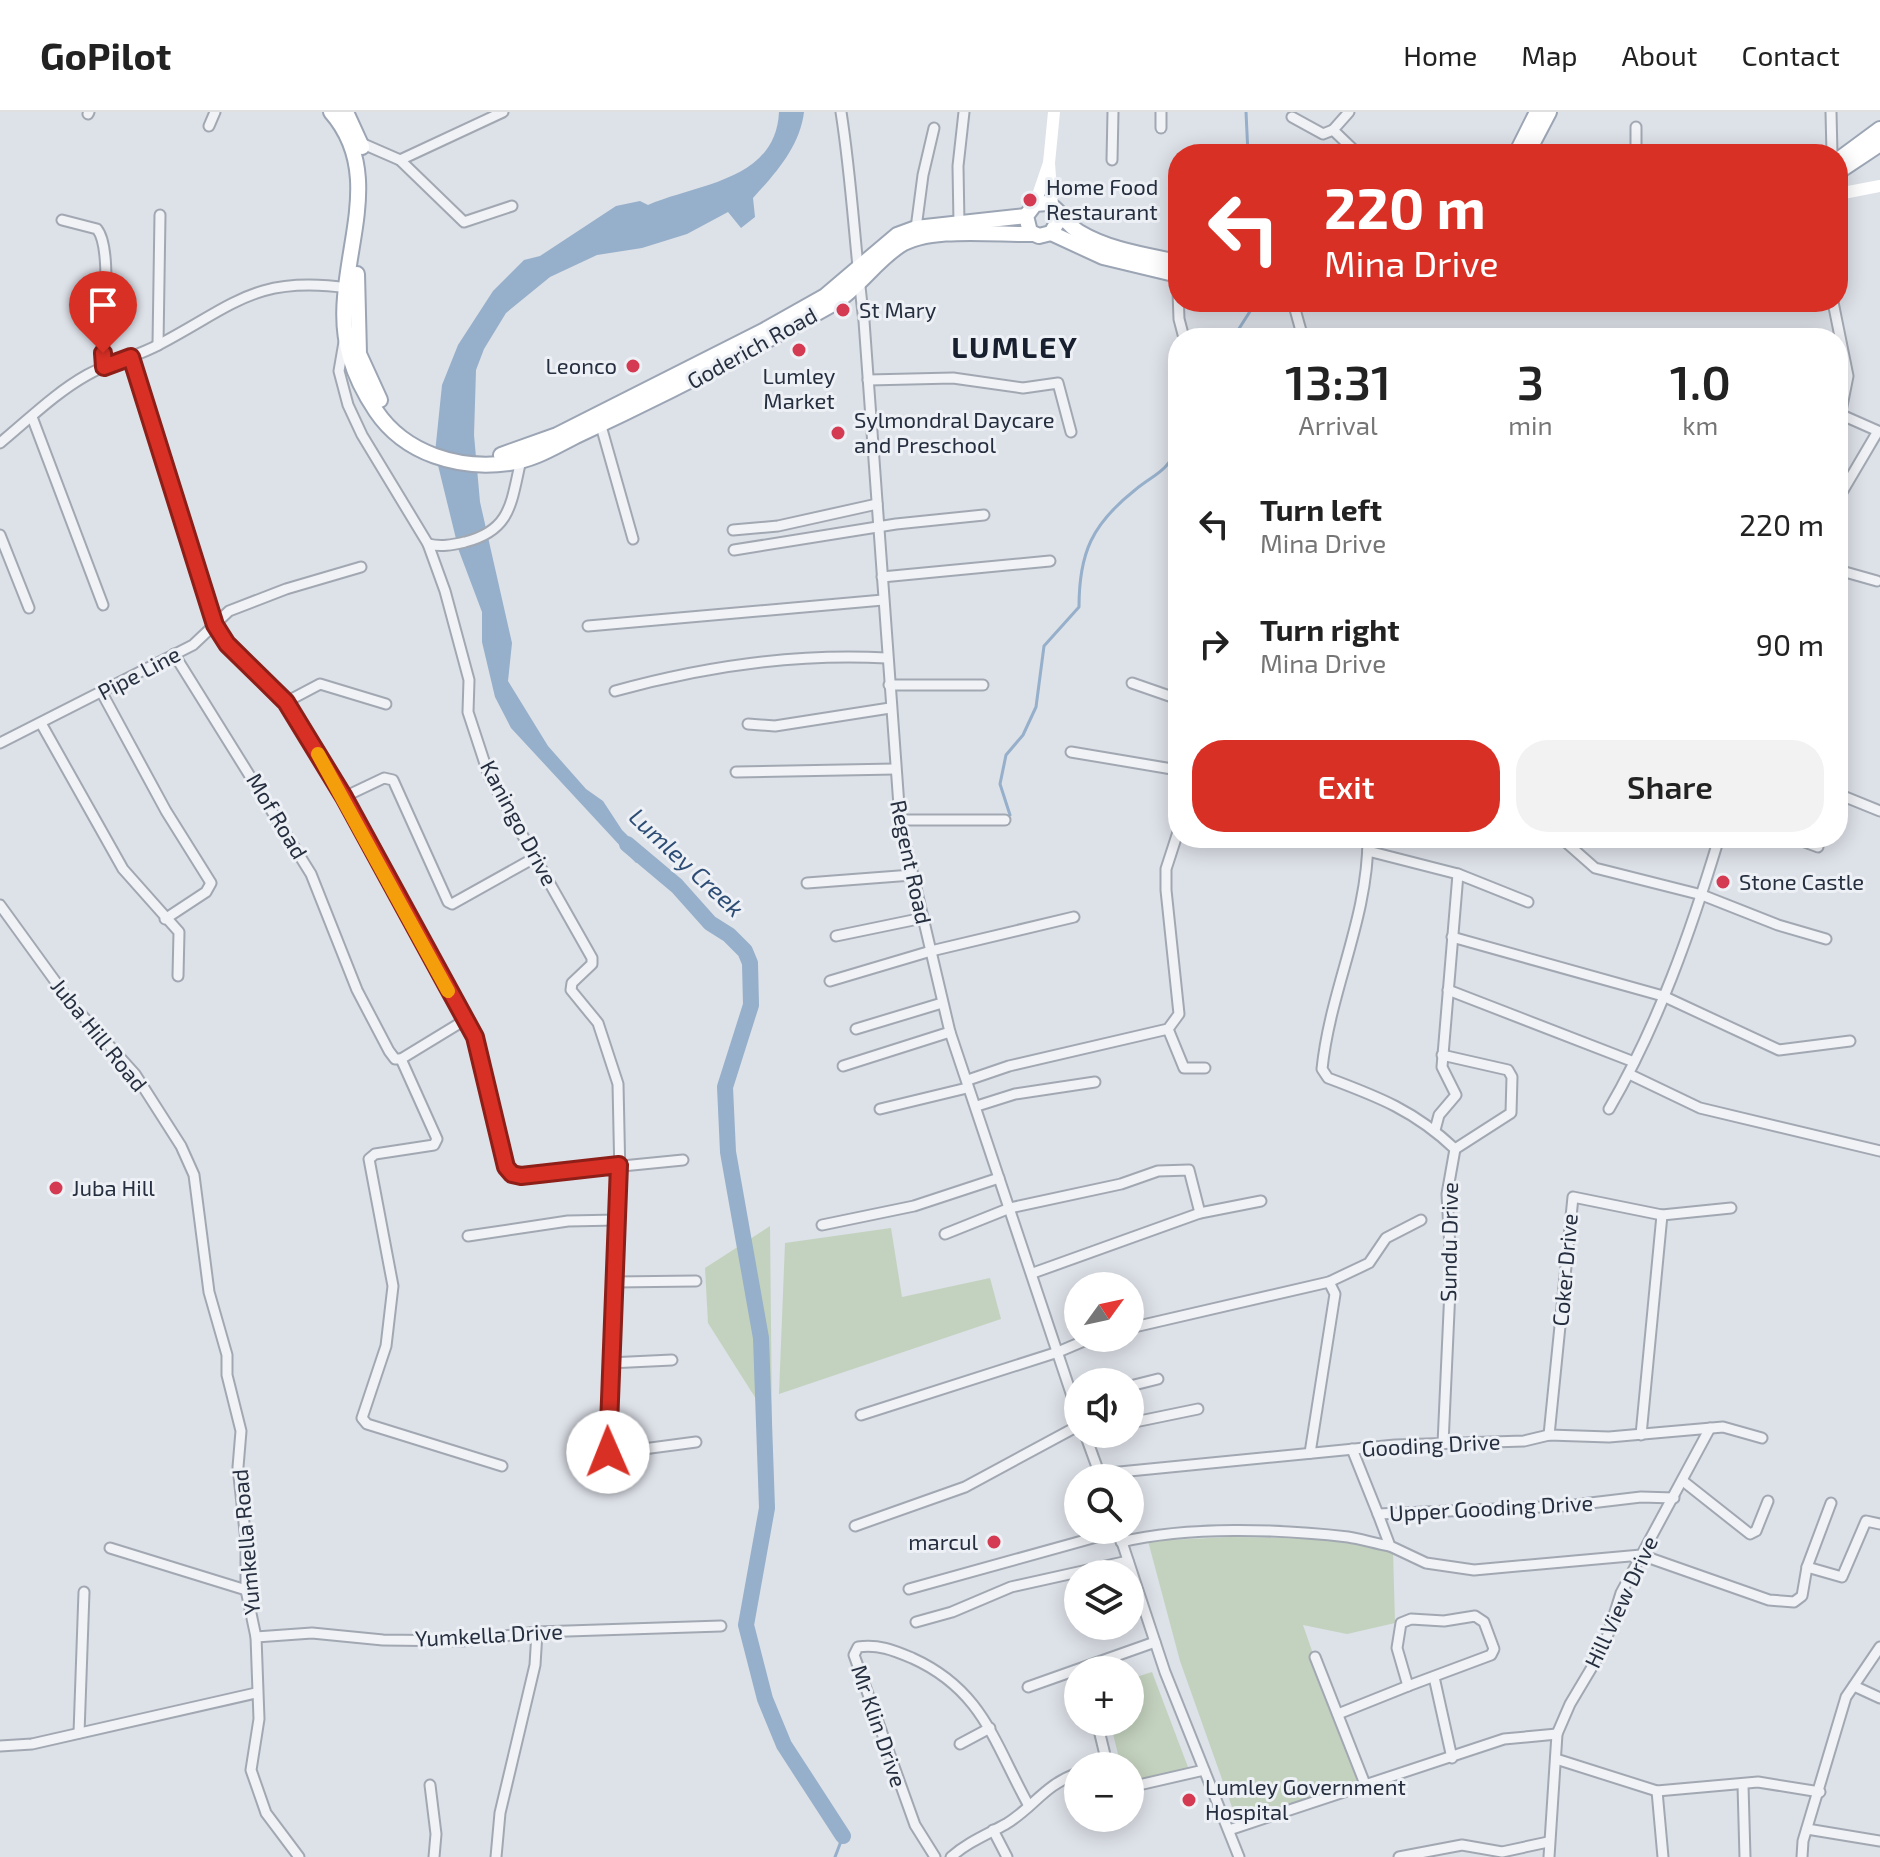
<!DOCTYPE html>
<meta charset="utf-8">
<style>
body{margin:0;font-family:"Exo 2",sans-serif;background:#f2f2f2;color:#222;height:100vh;display:flex;flex-direction:column;font-size:30px;white-space:nowrap}
*{box-sizing:border-box;margin:0}
p{font-size:26px;color:#767676}
.icon{flex:none;width:44px;height:44px;fill:none;stroke:currentColor;stroke-width:2;stroke-linecap:round;stroke-linejoin:round}
.map{position:relative;flex:1;overflow:hidden}
.side{position:absolute;left:1168px;top:216px;width:680px;height:520px;display:flex;flex-direction:column;background:#fff;border-radius:32px;box-shadow:0 4px 20px #0003}
.side>*{flex:none}
.hud{position:absolute;left:1168px;top:32px;width:680px;height:168px;border-radius:32px;box-shadow:0 4px 20px #0003;background:#d93025;color:#fff;overflow:hidden}
.needle{width:52px;rotate:57deg}
.controls{position:absolute;left:1064px;top:1160px;display:grid;gap:16px}
.controls a{display:grid;place-items:center;width:80px;height:80px;border-radius:50%;background:#fff;box-shadow:0 4px 20px #0003;font-size:40px}
.pin{position:absolute;display:grid;place-items:center;width:68px;height:68px;color:#fff;margin:-82px -34px;border-radius:50% 50% 50% 0;rotate:-45deg;box-shadow:0 0 8px #0007}
.pin .icon{rotate:45deg}
.me{position:absolute;width:88px;margin:-44px;rotate:359deg;stroke-linejoin:round;filter:drop-shadow(0 0 6px #0008)}
.turn{display:flex;align-items:center;gap:28px;height:168px;padding:0 24px;font-size:36px}
.turn .icon{width:104px;height:104px;stroke-width:2.5}
.turn b{display:block;font-size:56px;line-height:68px}
.eta{display:flex;justify-content:space-evenly;align-items:center;height:136px;text-align:center}
.eta b{font-size:48px;font-weight:600;line-height:56px}
.cta{display:flex;gap:16px;margin-top:auto;padding:16px 24px}
.cta a{flex:1;height:92px;border-radius:32px;background:#d93025;color:#fff;font-size:32px;font-weight:600;line-height:92px;text-align:center}
.cta a+a{background:#f2f2f2;color:#222}
ul{padding:0;list-style:none}
li{display:flex;align-items:center;gap:24px;height:120px;padding:0 24px}
li div{flex:1}
li b{display:block;font-size:30px}
li em{font-style:normal}
header{display:flex;align-items:center;gap:48px;box-sizing:border-box;height:112px;padding:0 40px;background:#fff;border-bottom:2px solid #e0e0e0}
header strong{font-size:38px}
nav{display:flex;gap:44px;margin-inline-start:auto;font-size:28px}
.map>svg:first-child{display:block}
.green{fill:#c3d2be}
.water{fill:#96afca}
.lines{fill:none;stroke-linecap:round;stroke-linejoin:round}
.stream{stroke:#96afca;stroke-width:3}
.river{stroke:#96afca;stroke-width:16}
.street-casing{stroke:#a2a8b2;stroke-width:13}
.primary-casing{stroke:#9ca5b4;stroke-width:18}
.street{stroke:#f0f2f6;stroke-width:9}
.secondary{stroke:#fff;stroke-width:12}
.primary{stroke:#fff;stroke-width:14}
.route-casing{stroke:#8d1f18;stroke-width:20}
.route{stroke:#d93025;stroke-width:14}
.slow{stroke:#f59e0b;stroke-width:14}
.poi-dot{fill:#d43b52;stroke:#edf0f5;stroke-width:3}
.labels{text-anchor:middle;stroke-width:6;stroke-linejoin:round;paint-order:stroke}
.poi-label{font-size:22px;fill:#262f3f;stroke:#edf0f5;text-anchor:start}
.street-label{font-size:22px;fill:#262f3f;stroke:#edf0f5}
.water-label{font-size:24px;font-style:italic;fill:#2e4d75;stroke:#edf0f5}
.district-label{font-size:30px;font-weight:bold;letter-spacing:2px;fill:#182030;stroke:#edf0f5}
</style>
<header>
<strong>GoPilot</strong>
<nav><a>Home</a><a>Map</a><a>About</a><a>Contact</a></nav>
</header>
<div class="map">
<svg width="1880" height="1745" viewBox="0 0 1880 1745">
<rect width="100%" height="100%" fill="#dde1e8"/>
<!-- green -->
<g class="green">
<polygon points="770,1114 772,1312 708,1211 705,1156"/>
<polygon points="891,1116 902,1185 990,1166 1001,1207 779,1282 785,1131"/>
<polygon points="1231,1425 1344,1427 1393,1438 1395,1511 1347,1522 1303,1513 1358,1671 1238,1712 1180,1549 1148,1429"/>
<polygon points="1152,1560 1191,1663 1130,1677 1130,1654 1121,1654 1110,1610 1130,1610 1130,1567"/>
</g>
<!-- water -->
<path class="water" d="M779 0H804C800 34 776 61 753 86L755 105 741 116 728 100 687 122 642 136 597 143 550 165 506 201 484 237 476 258 474 323 480 390 512 531 508 569 548 634 586 677 603 689 622 718 646 742 636 751 511 616 495 585 482 530V500L459 439 435 341 442 273 458 233 493 179 524 148 540 144 616 94 640 89 648 93C697 72 776 69 779 0Z"/>
<g class="lines">
<!-- stream -->
<g class="stream">
<polyline points="1246,0 1248,42"/>
<polyline points="1233,226 1256,190"/>
<path d="M1010 703 1000 672 1006 643 1023 623 1036 595 1044 534 1079 495C1079 441 1092 412 1135 378 1156 361 1166 361 1178 335"/>
<polyline points="835,1745 843,1724"/>
</g>
<!-- river -->
<polyline class="river" points="627,732 677,774 710,811 729,823 745,839 750,851 751,893 725,975 728,1040 761,1226 767,1396 746,1513 765,1587 784,1633 843,1724"/>
<!-- street casing -->
<g class="street-casing">
<g id="street">
<path d="M841 0C852 69 855 140 864 209L900 708 950 920 1078 1302"/>
<polyline points="1161,0 1161,16"/>
<polyline points="1349,0 1333,18 1358,42"/>
<polyline points="1831,0 1832,42"/>
<polyline points="88,2 89,0"/>
<polyline points="1292,5 1323,22 1333,18"/>
<polyline points="209,14 215,0"/>
<polyline points="1636,15 1636,42"/>
<polyline points="361,31 400,48 464,110 512,94"/>
<polyline points="400,48 503,0"/>
<polyline points="1112,48 1113,0"/>
<path d="M62 108 97 117C114 138 101 223 104 255"/>
<polyline points="959,112 958,54 964,0"/>
<polyline points="916,116 923,63 934,16"/>
<polyline points="1178,179 1179,207 1184,226"/>
<polyline points="1293,190 1303,226"/>
<polyline points="1833,190 1848,264 1841,299 1844,304 1878,319 1838,387"/>
<polyline points="344,230 339,259 348,293 362,323 428,432 445,479 469,568 468,600 489,664 592,846 592,852 572,871 571,878 598,911 618,972 620,1066 606,1335 613,1341 696,1330"/>
<polyline points="158,233 160,103"/>
<polyline points="131,245 220,524 286,590 344,685 475,925 506,1055 521,1064 683,1048"/>
<polyline points="868,268 953,266 1023,276 1058,271 1071,320"/>
<polyline points="32,305 103,493"/>
<polyline points="601,314 633,427"/>
<path d="M0 331C28 308 55 281 87 263 110 250 137 245 160 232 234 193 256 163 348 176"/>
<polyline points="733,418 778,414 877,392"/>
<polyline points="0,423 29,496"/>
<path d="M428 432C441 435 452 433 465 430 512 418 511 390 521 348"/>
<polyline points="734,438 896,412 984,403"/>
<polyline points="1838,458 1877,469"/>
<polyline points="882,465 1050,449"/>
<polyline points="588,514 883,488"/>
<polyline points="174,542 311,762 357,878 389,939 395,947 401,947"/>
<polyline points="1132,571 1178,587"/>
<polyline points="889,573 983,573"/>
<path d="M615 579C702 555 797 541 887 546"/>
<polyline points="102,581 166,699 211,771 206,780 165,807"/>
<polyline points="286,590 320,572 386,592"/>
<polyline points="748,612 775,614 890,596"/>
<polyline points="42,613 123,757 179,820 178,864"/>
<polyline points="0,631 193,533 229,499 286,477 361,455"/>
<polyline points="1071,640 1178,658"/>
<polyline points="736,660 895,657"/>
<polyline points="1838,682 1880,699"/>
<polyline points="344,685 384,666 393,668 448,790 452,792 536,745"/>
<polyline points="900,708 1005,708"/>
<path d="M1368 726C1368 807 1330 878 1322 957L1328 966C1379 985 1415 999 1455 1037L1447 1082 1451 1155 1443 1332"/>
<polyline points="1561,726 1595,756 1702,783 1778,813 1826,827"/>
<polyline points="1794,726 1818,735"/>
<polyline points="1368,739 1458,762 1528,790"/>
<polyline points="807,771 912,763"/>
<polyline points="0,793 71,891 135,962 181,1034 194,1063 209,1180 227,1243 227,1263 241,1319 238,1355 246,1429 246,1478 256,1525 259,1607 251,1658 266,1701 299,1745"/>
<polyline points="836,824 923,806"/>
<polyline points="1452,825 1663,884 1779,938 1850,929"/>
<polyline points="830,869 931,839 1074,805"/>
<polyline points="1448,878 1634,950"/>
<polyline points="465,908 401,947 437,1027 434,1033 375,1042 369,1047 393,1174 386,1234 362,1306 367,1312 502,1354"/>
<polyline points="856,917 942,891"/>
<polyline points="1168,917 1184,956 1205,956"/>
<polyline points="1442,943 1508,958 1512,965 1511,1001 1455,1037"/>
<polyline points="843,954 950,920"/>
<polyline points="1629,962 1700,996 1880,1039"/>
<polyline points="968,968 1009,954 1168,917 1179,902 1166,778 1166,757 1178,720"/>
<polyline points="977,994 1015,982 1095,970"/>
<polyline points="880,997 967,976"/>
<path d="M1609 997C1658 913 1691 819 1719 726"/>
<polyline points="1435,1018 1439,1003 1456,983 1442,955 1458,762"/>
<polyline points="822,1113 914,1094 999,1066"/>
<polyline points="945,1122 1010,1096 1121,1072 1158,1059 1189,1058 1200,1101"/>
<polyline points="468,1124 568,1109 617,1108"/>
<polyline points="1033,1161 1200,1101 1261,1089"/>
<polyline points="614,1170 696,1169"/>
<polyline points="1130,1216 1329,1170 1369,1151 1386,1126 1421,1108"/>
<polyline points="609,1251 672,1248"/>
<polyline points="1130,1274 1158,1267"/>
<polyline points="861,1303 1058,1240 1091,1226"/>
<polyline points="1130,1311 1198,1297"/>
<polyline points="1085,1322 1101,1366"/>
<polyline points="1549,1323 1573,1085 1662,1103 1731,1096"/>
<polyline points="1641,1323 1662,1103"/>
<polyline points="1352,1337 1378,1402 1565,1394 1641,1385 1674,1386"/>
<polyline points="1310,1341 1335,1182 1329,1170"/>
<polyline points="1099,1362 1395,1333 1524,1329 1549,1323 1609,1325 1723,1315 1762,1326"/>
<polyline points="1683,1369 1750,1422 1756,1419 1768,1389"/>
<polyline points="1378,1402 1390,1434 1426,1451 1474,1458 1641,1443 1769,1488 1794,1490 1802,1484 1807,1455 1831,1391"/>
<polyline points="855,1414 965,1375 1078,1314"/>
<polyline points="1118,1418 1165,1560 1239,1745"/>
<path d="M1121 1430C1189 1414 1278 1417 1348 1425 1362 1427 1376 1432 1390 1434"/>
<polyline points="110,1436 246,1478"/>
<polyline points="1807,1455 1842,1465 1866,1409 1880,1412"/>
<polyline points="909,1477 1118,1419"/>
<polygon points="1475,1504 1484,1510 1494,1537 1491,1543 1408,1574 1397,1536 1401,1511 1411,1507 1444,1509"/>
<polyline points="916,1510 952,1500 1011,1475 1128,1449"/>
<polyline points="256,1525 312,1521 383,1528 462,1529 537,1520 721,1514"/>
<polyline points="1315,1545 1365,1672"/>
<polyline points="1434,1565 1452,1646"/>
<polyline points="1854,1574 1880,1586"/>
<polyline points="1028,1575 1155,1530"/>
<polyline points="1338,1602 1408,1574"/>
<polyline points="1097,1610 1107,1651 1100,1654"/>
<polyline points="79,1621 84,1480"/>
<polyline points="960,1632 990,1616"/>
<polyline points="0,1634 32,1632 256,1581"/>
<polyline points="1556,1647 1657,1679 1758,1670 1820,1680"/>
<polyline points="430,1673 436,1722 434,1745"/>
<polyline points="1743,1673 1745,1745"/>
<polyline points="1130,1675 1204,1658"/>
<polyline points="1657,1679 1663,1745"/>
<polyline points="1807,1717 1880,1729"/>
<polyline points="993,1718 1007,1745"/>
<polyline points="1229,1718 1504,1627 1557,1622"/>
<polyline points="496,1745 500,1701 535,1553 537,1520"/>
<path d="M935 1745 915 1713 854 1543 858 1535C878 1532 893 1538 912 1546 983 1578 994 1631 1029 1694"/>
<path d="M951 1745C968 1730 986 1723 1006 1712 1034 1695 1044 1673 1078 1661"/>
<polyline points="1399,1745 1462,1733 1502,1740 1548,1730"/>
<polyline points="1549,1745 1557,1622 1570,1592 1604,1535 1621,1481 1710,1316"/>
<polyline points="1802,1745 1803,1729 1846,1585 1880,1535"/>
</g>
</g>
<!-- primary casing -->
<g class="primary-casing">
<g id="primary">
<path d="M331 0C379 55 350 120 345 185 341 229 352 263 376 299 405 342 459 358 509 351 534 348 554 335 576 324 664 283 750 239 835 191 860 174 875 150 899 134 929 114 997 123 1033 122"/>
<polyline points="346,0 362,35"/>
<polyline points="1516,42 1537,0"/>
<polyline points="1527,42 1549,0"/>
<polyline points="1838,48 1880,17"/>
<polyline points="1838,60 1880,32"/>
<path d="M1060 106 1051 121 1039 124 1030 120 1026 104 1035 92 1047 91C1060 97 1065 112 1079 120 1109 138 1145 143 1178 150"/>
<polyline points="1051,121 1103,145 1178,163"/>
<polyline points="357,162 359,242 380,288"/>
<polyline points="501,343 557,323 763,219 825,184 897,123 916,116 1026,104"/>
</g>
</g>
<!-- street -->
<use href="#street" class="street"/>
<!-- secondary -->
<g class="secondary">
<polyline points="1838,82 1880,74"/>
<polyline points="1035,92 1049,51"/>
<polyline points="1052,93 1049,51 1054,0"/>
</g>
<!-- primary -->
<use href="#primary" class="primary"/>
</g>
<g class="lines">
<!-- route casing -->
<g class="route-casing">
<polyline id="route" points="103,241 104,255 131,245 215,513 227,532 286,590 344,685 475,925 506,1055 512,1062 521,1064 619,1053 608,1340"/>
</g>
<!-- route -->
<use href="#route" class="route"/>
<!-- slow -->
<polyline class="slow" points="318,642 448,879"/>
</g>
<!-- markers -->
<g class="poi-dot">
<circle cx="1030" cy="88" r="8"/>
<circle cx="843" cy="198" r="8"/>
<circle cx="799" cy="238" r="8"/>
<circle cx="633" cy="254" r="8"/>
<circle cx="838" cy="321" r="8"/>
<circle cx="1723" cy="770" r="8"/>
<circle cx="56" cy="1076" r="8"/>
<circle cx="994" cy="1430" r="8"/>
<circle cx="1189" cy="1688" r="8"/>
</g>
<g class="labels">
<!-- poi labels -->
<g class="poi-label">
<text x="1046" y="83">Home Food<tspan x="1046" dy="25">Restaurant</tspan></text>
<text x="859" y="206">St Mary</text>
<text x="617" y="262" text-anchor="end">Leonco</text>
<text x="799" y="272" text-anchor="middle">Lumley<tspan x="799" dy="25">Market</tspan></text>
<text x="854" y="316">Sylmondral Daycare<tspan x="854" dy="25">and Preschool</tspan></text>
<text x="1739" y="778">Stone Castle</text>
<text x="72" y="1084">Juba Hill</text>
<text x="978" y="1438" text-anchor="end">marcul</text>
<text x="1205" y="1683">Lumley Government<tspan x="1205" dy="25">Hospital</tspan></text>
</g>
<!-- street labels -->
<g class="street-label">
<text transform="translate(752 236) rotate(-29)" y="8">Goderich Road</text>
<text transform="translate(139 561) rotate(-28)" y="8">Pipe Line</text>
<text transform="translate(277 704) rotate(59)" y="8">Mof Road</text>
<text transform="translate(519 711) rotate(62)" y="8">Kaningo Drive</text>
<text transform="translate(911 750) rotate(78)" y="8">Regent Road</text>
<text transform="translate(99 923) rotate(51)" y="8">Juba Hill Road</text>
<text transform="translate(1449 1130) rotate(-89)" y="8">Sundu Drive</text>
<text transform="translate(1565 1158) rotate(-85)" y="8">Coker Drive</text>
<text transform="translate(1431 1333) rotate(-3)" y="8">Gooding Drive</text>
<text transform="translate(1491 1396) rotate(-3)" y="8">Upper Gooding Drive</text>
<text transform="translate(246 1430) rotate(-95)" y="8">Yumkella Road</text>
<text transform="translate(1621 1490) rotate(-65)" y="8">Hill View Drive</text>
<text transform="translate(489 1523) rotate(-3)" y="8">Yumkella Drive</text>
<text transform="translate(879 1614) rotate(71)" y="8">Mr Klin Drive</text>
</g>
<!-- water labels -->
<g class="water-label">
<text transform="translate(686 751) rotate(43)" y="8">Lumley Creek</text>
</g>
<!-- district labels -->
<g class="district-label">
<text x="1015" y="246">LUMLEY</text>
</g>
</g>
</svg>
<div class="controls">
<a><svg class="needle" viewBox="-14 -14 28 28"><path d="M0-13l5 13h-10z" fill="#e53935"/><path d="M0 13l5-13h-10z" fill="#767676"/></svg></a>
<a><svg class="icon" aria-label="sound" viewBox="0 0 24 24"><path d="M4 9h4l5-4v14l-5-4H4zM17 9q2 3 0 6"/></svg></a>
<a><svg class="icon" aria-label="search" viewBox="0 0 24 24"><circle cx="10" cy="10" r="6"/><path d="M15 15l6 6"/></svg></a>
<a><svg class="icon" aria-label="layers" viewBox="0 0 24 24"><path d="M12 4l9 5-9 5-9-5zM3 14l9 5 9-5"/></svg></a>
<a>+</a>
<a>−</a>
</div>
<div class="pin" style="left:103px;top:241px;background:#d93025"><svg class="icon" aria-label="arrive" viewBox="0 0 24 24"><path d="M6 21V4h12l-3 4 3 4H6"/></svg></div>
<svg class="me" style="left:608px;top:1340px" viewBox="-20 -20 40 40"><circle r="19" fill="#fff"/><path d="M0-13L10 11 0 6-10 11z" fill="#d93025"/></svg>
<div class="hud">
<div class="turn"><svg class="icon" aria-label="left" viewBox="0 0 24 24"><path d="M17 20v-9H6M10 6l-5 5 5 5"/></svg><div><b>220 m</b>Mina Drive</div></div>
</div>
<section class="side">
<div class="eta">
<div><b>13:31</b><p>Arrival</p></div>
<div><b>3</b><p>min</p></div>
<div><b>1.0</b><p>km</p></div>
</div>
<ul>
<li><svg class="icon" aria-label="left" viewBox="0 0 24 24"><path d="M17 20v-9H6M10 6l-5 5 5 5"/></svg><div><b>Turn left</b><p>Mina Drive</p></div><em>220 m</em></li>
<li><svg class="icon" aria-label="right" viewBox="0 0 24 24"><path d="M7 20v-9h11M14 6l5 5-5 5"/></svg><div><b>Turn right</b><p>Mina Drive</p></div><em>90 m</em></li>
</ul>
<div class="cta"><a>Exit</a><a>Share</a></div>
</section>
</div>
